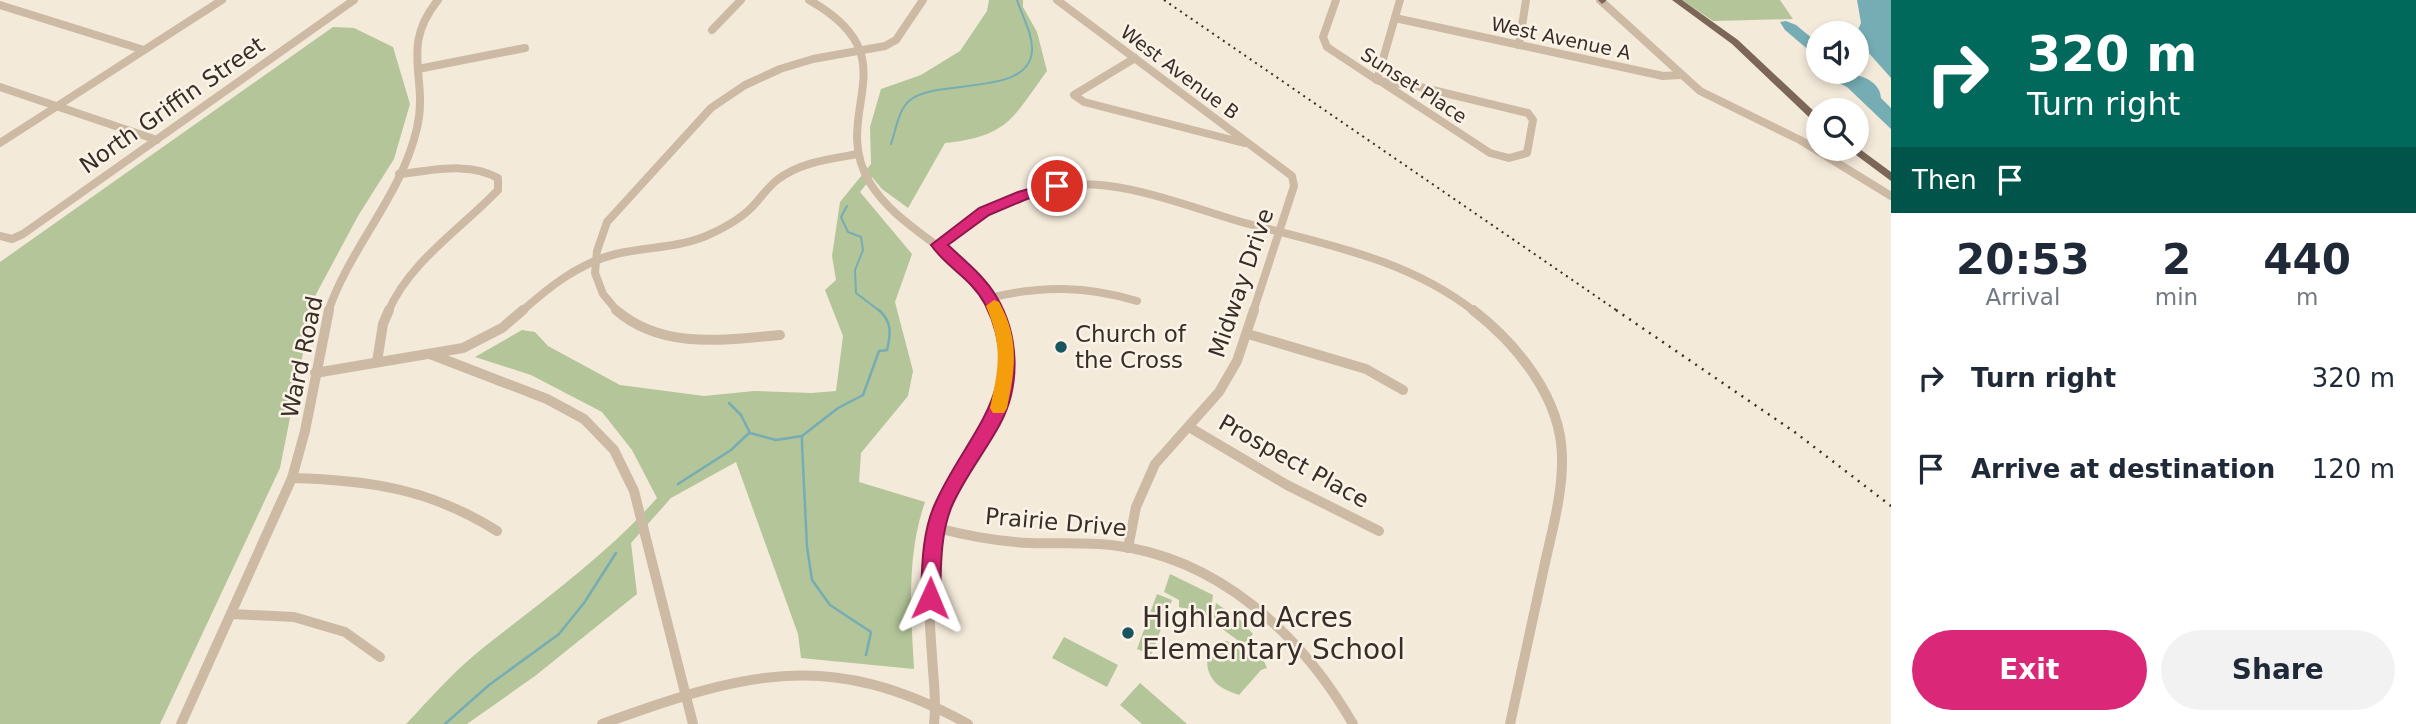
<!DOCTYPE html>
<style>
body{margin:0;font-family:"DejaVu Sans",sans-serif;background:#f2f2f3;color:#1f2937;height:100vh;display:flex;flex-direction:column;font-size:26px;white-space:nowrap}
*{box-sizing:border-box;margin:0}
p{font-size:23px;color:#747a83}
.icon{flex:none;width:38px;height:38px;fill:none;stroke:currentColor;stroke-width:2;stroke-linecap:round;stroke-linejoin:round}
.map{position:relative;flex:1;overflow:hidden}
.drawer{display:flex;flex-direction:column;background:#fff;width:525px}
.drawer>*{flex:none}
.top-card{background:#00695c;color:#fff;overflow:hidden}
.fabs{position:absolute;left:1806px;top:21px;display:grid;gap:14px}
.fabs a{display:grid;place-items:center;width:63px;height:63px;border-radius:50%;background:#fff;box-shadow:0 4px 10px #0003;font-size:35px}
.pin{position:absolute;display:grid;place-items:center;width:60px;height:60px;color:#fff;margin:-30px;border:4px solid #fff;border-radius:50%;box-shadow:0 2px 7px #0007}
.me{position:absolute;width:77px;margin:-38px;rotate:1deg;stroke-linejoin:round;filter:drop-shadow(0 0 5px #0008)}
.turn{display:flex;align-items:center;gap:24px;height:147px;padding:0 21px;font-size:32px}
.turn .icon{width:91px;height:91px;stroke-width:2.5}
.turn b{display:block;font-size:49px;line-height:60px}
.then{display:flex;align-items:center;height:66px;padding:0 21px;background:#0003;gap:14px;font-size:26px}
.eta{display:flex;justify-content:space-evenly;align-items:center;height:119px;text-align:center}
.eta b{font-size:42px;font-weight:700;line-height:49px}
.primary-button{display:flex;gap:14px;margin-top:auto;padding:14px 21px}
.primary-button a{flex:1;height:80px;border-radius:42px;background:#db2777;color:#fff;font-size:28px;font-weight:700;line-height:80px;text-align:center}
.primary-button a+a{background:#f2f2f3;color:#1f2937}
ul{padding:0;list-style:none}
li{display:flex;align-items:center;gap:21px;height:91px;padding:0 21px}
li div{flex:1}
li b{display:block;font-size:26px}
li em{font-style:normal}
main{display:flex;flex:1;min-height:0}
.map>svg:first-child{display:block}
.green{fill:#b3c599}
.water{fill:#76adb4}
.lines{fill:none;stroke-linecap:round;stroke-linejoin:round}
.stream-far1{stroke:#76adb4;stroke-width:2}
.stream{stroke:#76adb4;stroke-width:2.5}
.minor-far1{stroke:#cdbaa5;stroke-width:8}
.minor{stroke:#cdbaa5;stroke-width:10}
.major{fill:#7c6657;fill-rule:evenodd}
.rail-far1{stroke:#382e27;stroke-width:2;stroke-dasharray:2 4.5;stroke-linecap:butt}
.rail{stroke:#382e27;stroke-width:2.5;stroke-dasharray:2 6;stroke-linecap:butt}
.route{fill:#db2777;stroke:#8e194d;stroke-width:2}
.slow{fill:#f59e0b}
.poi-dot{fill:#18555e;stroke:#fbf3e7;stroke-width:2.5}
.labels{text-anchor:middle;stroke-width:5;stroke-linejoin:round;paint-order:stroke}
.far-street-label{font-size:19px;fill:#382e27;stroke:#fbf3e7}
.street-label{font-size:23px;fill:#382e27;stroke:#fbf3e7}
.poi-label{font-size:23px;fill:#382e27;stroke:#fbf3e7;text-anchor:start}
.near-poi-label{font-size:28px;fill:#382e27;stroke:#fbf3e7;text-anchor:start}
</style>
<main>
<div class="map">
<svg width="1891" height="724" viewBox="0 0 1891 724">
<rect width="100%" height="100%" fill="#f4eada"/>
<!-- green -->
<g class="green">
<path d="M989 0H1023V7L1037 32 1047 71C1012 119 1008 136 945 143L908 208 882 189 872 177 860 192 912 254 895 302 913 371 908 396 861 453 859 482 925 502C906 557 911 612 914 669L801 658 798 634 736 462 671 498 631 543 637 594 535 676 467 724H406C429 700 452 673 478 652 539 603 605 557 657 498L632 450 602 412 531 375 475 357 522 330 535 332 548 346 620 385 704 396 754 391 811 393 836 391 843 336 825 290 836 280 832 256 840 202 871 164 870 127 881 89 921 75 960 51 987 11Z"/>
<polygon points="1682,0 1780,0 1793,19 1713,21"/>
<polygon points="333,27 354,28 393,47 410,104 394,159 358,216 314,298 280,468 160,724 0,724 0,262"/>
<polygon points="1170,574 1213,595 1210,617 1191,606 1187,609 1179,607 1179,600 1164,592"/>
<polygon points="1157,594 1172,600 1151,655 1137,649"/>
<polygon points="1216,603 1240,620 1253,634 1244,645 1213,622"/>
<polygon points="1064,637 1118,665 1107,687 1052,658"/>
<path d="M1227 641 1246 655 1262 657 1267 668 1261 670 1239 695C1230 692 1220 688 1214 681 1202 666 1206 643 1227 641Z"/>
<polygon points="1140,683 1187,724 1142,724 1120,705"/>
</g>
<!-- water -->
<g class="water">
<polygon points="1857,0 1891,0 1891,78 1867,51 1858,30 1861,23"/>
<polygon points="1786,21 1796,25 1818,43 1818,58 1785,30 1780,22"/>
<path d="M1831 72C1848 72 1880 76 1881 98L1891 108V129L1847 87 1831 79Z"/>
</g>
<g class="lines">
<!-- stream-far1 -->
<g class="stream-far1">
<path d="M891 144C896 130 898 110 910 100 938 78 1029 97 1032 51 1033 34 1022 16 1017 0"/>
<polyline points="847,206 841,217 848,232 861,237 863,250 855,270 856,293 881,312"/>
</g>
<!-- stream -->
<g class="stream">
<polyline points="729,403 741,415 750,433 776,440 802,436"/>
<polyline points="678,484 731,450 749,433"/>
<path d="M866 655 871 632 830 605 812 580 807 547 802 444V436L838 408 863 395 879 351 887 350C891 333 892 322 879 310"/>
<polyline points="445,724 489,685 559,634 584,603 616,553"/>
</g>
<!-- minor-far1 -->
<g class="minor-far1">
<path d="M809 0C914 59 827 112 870 183 902 235 972 253 996 312"/>
<polyline points="1057,0 1292,176 1294,186 1253,312"/>
<polyline points="1336,0 1323,37 1327,47 1377,80"/>
<polyline points="1600,0 1700,91 1800,140 1891,196"/>
<polyline points="0,5 144,50"/>
<polyline points="1395,18 1663,76 1680,75"/>
<polyline points="712,30 741,0"/>
<polyline points="1519,45 1526,0"/>
<polyline points="1135,58 1074,95 1084,102 1244,143"/>
<polyline points="418,69 525,48"/>
<polyline points="1377,80 1380,81"/>
<polyline points="1377,80 1380,81"/>
<polyline points="1377,80 1400,0"/>
<polygon points="1380,81 1416,86 1528,113 1533,120 1527,153 1509,158 1490,153"/>
<polyline points="0,87 157,140"/>
<polyline points="0,143 222,0"/>
<polyline points="0,236 12,239 23,234 354,0"/>
<path d="M938 245C974 220 1012 193 1056 186 1118 177 1180 204 1238 221 1321 244 1405 257 1475 312"/>
<path d="M990 298C1041 285 1087 286 1137 301"/>
<path d="M328 312C350 247 402 195 417 128 429 77 399 48 438 0"/>
<path d="M388 312C409 262 462 228 498 190V178C468 161 431 171 399 174"/>
<path d="M521 312C549 287 579 263 616 254 646 247 677 248 706 236 722 229 739 220 751 208 760 199 767 188 777 180 800 162 830 159 858 154"/>
<polyline points="618,312 603,294 595,273 597,251 607,222 711,108 745,85 780,69 813,59 885,46 896,40 923,0"/>
</g>
<!-- minor -->
<g class="minor">
<path d="M616 310C662 350 724 340 780 335"/>
<path d="M1473 310C1517 344 1561 398 1562 456 1563 495 1551 534 1543 572 1532 623 1521 673 1510 724"/>
<polyline points="1248,334 1366,369 1403,390"/>
<polyline points="430,354 547,399 584,419 614,450 634,491 693,724"/>
<polyline points="377,362 383,324 389,310"/>
<polyline points="315,373 463,348 502,328 523,310"/>
<polyline points="1189,427 1287,485 1379,531"/>
<path d="M292 478C369 480 431 489 497 531"/>
<path d="M937 528C968 536 999 542 1031 543 1058 544 1084 542 1111 545 1218 557 1301 634 1353 724"/>
<polyline points="1128,548 1136,507 1155,464 1219,392 1237,361 1254,310"/>
<polyline points="231,614 294,617 345,632 380,657"/>
<polyline points="181,724 292,478 305,431 329,310"/>
<path d="M602 724C743 673 829 647 968 724"/>
<path d="M934 724C937 701 933 678 932 655 928 607 927 558 941 511 945 496 955 483 964 469 996 419 1019 368 995 310"/>
</g>
<!-- major -->
<g class="major">
<polygon points="1598,0 1606,0 1606,1 1602,4"/>
<polygon points="1672,0 1682,0 1738,40 1818,115 1818,123 1814,122 1732,44"/>
<polygon points="1857,147 1891,172 1891,181 1848,149 1857,149"/>
</g>
<!-- rail-far1 -->
<polyline class="rail-far1" points="1164,0 1619,312"/>
<!-- rail -->
<polyline class="rail" points="1616,310 1796,433 1891,506"/>
</g>
<!-- route -->
<path class="route" d="M1057 181 1062 182V189L1027 199 989 215 948 245C965 261 984 276 996 296 1019 334 1021 385 1000 424 985 452 963 479 951 508 940 536 941 569 940 598L937 604 930 607 924 604 921 598C922 567 922 532 935 504 966 433 1028 389 985 304 972 279 946 267 931 245L979 208 1018 192Z"/>
<!-- slow -->
<path class="slow" d="M994 300 999 302C1020 340 1015 368 1007 408L1004 413H993L990 408C999 367 1003 346 986 306Z"/>
<!-- markers -->
<g class="poi-dot">
<circle cx="1061" cy="347" r="7"/>
<circle cx="1128" cy="633" r="7"/>
</g>
<g class="labels">
<!-- far-street labels -->
<g class="far-street-label">
<text transform="translate(1561 38) rotate(12)" y="7">West Avenue A</text>
<text transform="translate(1180 72) rotate(37)" y="7">West Avenue B</text>
<text transform="translate(1414 85) rotate(33)" y="7">Sunset Place</text>
</g>
<!-- street labels -->
<g class="street-label">
<text transform="translate(172 105) rotate(-35)" y="8">North Griffin Street</text>
<text transform="translate(1241 283) rotate(-71)" y="8">Midway Drive</text>
<text transform="translate(302 357) rotate(-78)" y="8">Ward Road</text>
<text transform="translate(1294 461) rotate(29)" y="8">Prospect Place</text>
<text transform="translate(1056 522) rotate(5)" y="8">Prairie Drive</text>
</g>
<!-- poi labels -->
<g class="poi-label">
<text x="1075" y="342">Church of<tspan x="1075" dy="26">the Cross</tspan></text>
</g>
<!-- near-poi labels -->
<g class="near-poi-label">
<text x="1142" y="627">Highland Acres<tspan x="1142" dy="32">Elementary School</tspan></text>
</g>
</g>
</svg>
<div class="fabs">
<a><svg class="icon" aria-label="sound" viewBox="0 0 24 24"><path d="M4 9h4l5-4v14l-5-4H4zM17 9q2 3 0 6"/></svg></a>
<a><svg class="icon" aria-label="search" viewBox="0 0 24 24"><circle cx="10" cy="10" r="6"/><path d="M15 15l6 6"/></svg></a>
</div>
<div class="pin" style="left:1057px;top:186px;background:#d93025"><svg class="icon" aria-label="arrive" viewBox="0 0 24 24"><path d="M6 21V4h12l-3 4 3 4H6"/></svg></div>
<svg class="me" style="left:930px;top:598px" viewBox="-20 -20 40 40"><path d="M0-17L14 15 0 8-14 15z" fill="#db2777" stroke="#fff" stroke-width="4"/></svg>
</div>
<section class="drawer">
<div class="top-card">
<div class="turn"><svg class="icon" aria-label="right" viewBox="0 0 24 24"><path d="M7 20v-9h11M14 6l5 5-5 5"/></svg><div><b>320 m</b>Turn right</div></div>
<div class="then">Then<svg class="icon" aria-label="arrive" viewBox="0 0 24 24"><path d="M6 21V4h12l-3 4 3 4H6"/></svg></div>
</div>
<div class="eta">
<div><b>20:53</b><p>Arrival</p></div>
<div><b>2</b><p>min</p></div>
<div><b>440</b><p>m</p></div>
</div>
<ul>
<li><svg class="icon" aria-label="right" viewBox="0 0 24 24"><path d="M7 20v-9h11M14 6l5 5-5 5"/></svg><div><b>Turn right</b></div><em>320 m</em></li>
<li><svg class="icon" aria-label="arrive" viewBox="0 0 24 24"><path d="M6 21V4h12l-3 4 3 4H6"/></svg><div><b>Arrive at destination</b></div><em>120 m</em></li>
</ul>
<div class="primary-button"><a>Exit</a><a>Share</a></div>
</section>
</main>
